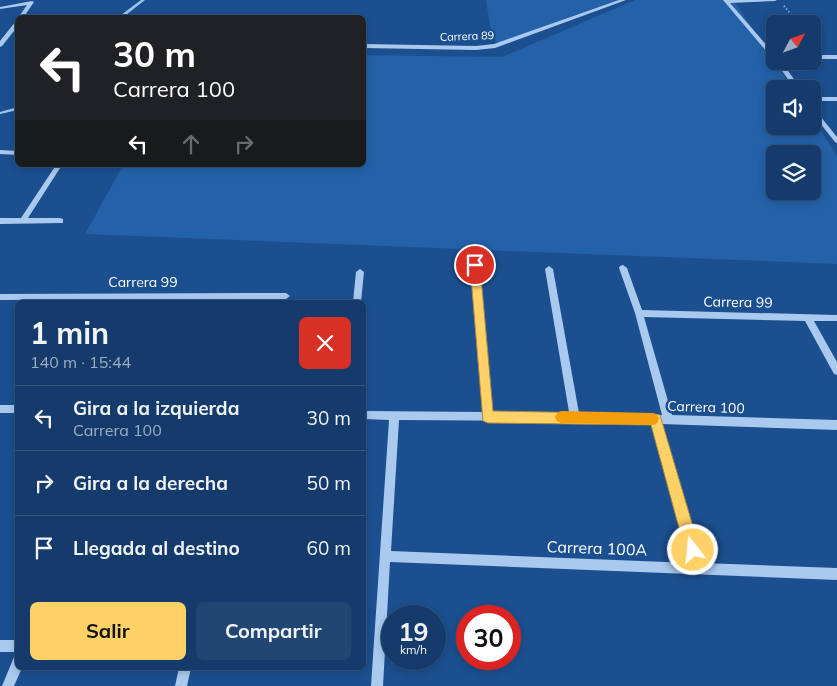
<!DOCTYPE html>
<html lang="es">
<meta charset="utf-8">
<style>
body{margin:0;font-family:Mulish,sans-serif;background:#214673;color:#f1f3f6;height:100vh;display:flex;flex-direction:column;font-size:19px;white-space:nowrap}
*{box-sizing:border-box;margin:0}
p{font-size:16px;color:#9dadc1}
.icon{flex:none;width:28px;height:28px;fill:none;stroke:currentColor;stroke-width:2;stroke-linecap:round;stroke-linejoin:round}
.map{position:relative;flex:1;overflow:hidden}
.side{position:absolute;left:15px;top:300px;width:351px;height:370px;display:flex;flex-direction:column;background:#143b6b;border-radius:8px;box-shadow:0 2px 8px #0003,0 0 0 1px #33557e}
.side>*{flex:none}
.guide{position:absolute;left:15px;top:15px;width:351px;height:152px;border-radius:8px;box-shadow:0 2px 8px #0003,0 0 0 1px #33557e;background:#202124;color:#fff;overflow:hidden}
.needle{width:32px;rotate:49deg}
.controls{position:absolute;left:766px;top:15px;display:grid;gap:10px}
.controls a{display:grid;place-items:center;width:55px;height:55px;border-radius:8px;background:#143b6b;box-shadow:0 2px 8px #0003,0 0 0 1px #33557e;font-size:25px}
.speed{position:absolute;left:381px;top:605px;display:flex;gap:10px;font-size:25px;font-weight:700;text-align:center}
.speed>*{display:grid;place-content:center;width:65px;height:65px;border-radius:50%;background:#143b6b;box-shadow:0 2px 8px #0003,0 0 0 1px #33557e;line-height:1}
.speed small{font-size:12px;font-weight:400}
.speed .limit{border:8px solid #d22;background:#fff;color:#111}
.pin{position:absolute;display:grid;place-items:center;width:42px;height:42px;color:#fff;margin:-21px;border:2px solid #fff;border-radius:50%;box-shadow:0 1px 5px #0007}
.me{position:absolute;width:55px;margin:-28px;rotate:344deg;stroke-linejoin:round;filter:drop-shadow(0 0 4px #0008)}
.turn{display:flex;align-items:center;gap:18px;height:105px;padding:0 15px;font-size:22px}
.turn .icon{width:65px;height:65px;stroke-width:2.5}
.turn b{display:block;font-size:35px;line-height:42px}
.lanes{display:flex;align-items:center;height:48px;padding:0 15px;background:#0003;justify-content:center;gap:25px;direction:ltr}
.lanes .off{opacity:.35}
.round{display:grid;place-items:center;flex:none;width:52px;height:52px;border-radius:8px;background:#214673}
.summary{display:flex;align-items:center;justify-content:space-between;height:85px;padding:0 15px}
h1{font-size:30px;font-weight:700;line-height:38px}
.cta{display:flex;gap:10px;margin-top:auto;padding:10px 15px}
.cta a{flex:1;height:58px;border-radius:8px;background:#ffd166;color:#111;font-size:20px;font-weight:700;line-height:58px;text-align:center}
.cta a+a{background:#214673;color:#f1f3f6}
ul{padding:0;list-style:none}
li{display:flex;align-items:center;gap:15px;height:65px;padding:0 15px;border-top:1px solid #33557e}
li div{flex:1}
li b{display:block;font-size:19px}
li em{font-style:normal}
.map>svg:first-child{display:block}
.green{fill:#2461a8;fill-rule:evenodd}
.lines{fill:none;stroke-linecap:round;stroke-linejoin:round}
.stream{fill:#9cc4f0;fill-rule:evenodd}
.path{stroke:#a9c9ee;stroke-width:2;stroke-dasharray:1 2.5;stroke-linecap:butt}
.minor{fill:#a9c9ee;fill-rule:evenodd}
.route{fill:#ffd166;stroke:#a68842}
.slow{fill:#f59e0b}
.labels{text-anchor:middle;stroke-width:5;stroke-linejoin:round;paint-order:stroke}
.far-street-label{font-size:11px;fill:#fff;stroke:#1b4f8f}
.street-label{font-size:14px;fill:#fff;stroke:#1b4f8f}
.near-street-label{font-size:16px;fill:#fff;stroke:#1b4f8f}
</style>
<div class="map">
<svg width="837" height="686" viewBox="0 0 837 686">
<rect width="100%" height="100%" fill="#1b4f8f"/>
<!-- green -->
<g class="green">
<polygon points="486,0 624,0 502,45 492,38"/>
<path d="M635 0H744L734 1 793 89H775V126H812L813 119 837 156V264L85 234 123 165H364V55L502 57ZM775 154H812V191H775Z"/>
</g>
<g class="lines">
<!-- stream -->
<g class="stream">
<polygon points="141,0 145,0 122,18 117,18"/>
<polygon points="18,107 18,110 0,114 0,112"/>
</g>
<!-- path -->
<polyline class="path" points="784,6 799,24"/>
<!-- minor -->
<g class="minor">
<polygon points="619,0 626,0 495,48 476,50 364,48 364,44 476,46 494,44"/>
<polygon points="723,0 777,0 775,1 730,3 775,55 775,60 773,59"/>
<polygon points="32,1 34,2 23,18 18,18 27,5 0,9 0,7"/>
<polygon points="16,21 18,21 18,26 2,46 0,47 0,41"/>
<rect x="812" y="55" width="25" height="4"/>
<polygon points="775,61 781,61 801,89 795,89"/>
<rect x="812" y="97" width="25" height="4"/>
<polygon points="812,106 837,137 837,143 835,142 812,113"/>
<polygon points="0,150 18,151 18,155 0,154"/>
<polygon points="56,165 62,165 28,218 60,218 63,219 63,223 0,224 0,218 21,218"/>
<path d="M475 262 479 265 492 412H569L545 269 549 266 553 269 579 413 662 415 635 313 619 268 620 266 623 265 627 268 642 310 837 315V321H814L837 362V375L834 374 805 321 644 317 672 415 837 420V430L661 424 702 563 837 568V580L390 562 383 686H371L389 420 364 419V411L483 412 471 265ZM399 420 575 421 652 424 691 563 391 551Z"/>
<polygon points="360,269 364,272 361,302 353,302 356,272"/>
<polygon points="286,293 290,296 286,299 0,300 0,294"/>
<rect x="0" y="405" width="18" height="8"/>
<rect x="0" y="640" width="18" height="12"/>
<polygon points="18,655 18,668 22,668 14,686 2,686 14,657"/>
<polygon points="179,668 191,668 187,686 175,686"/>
</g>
</g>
<!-- route -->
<polygon class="route" points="475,261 480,265 493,411 655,414 660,415 700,550 698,555 693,557 688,555 685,550 651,425 488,423 483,421 470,265"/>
<!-- slow -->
<polygon class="slow" points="561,411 653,413 657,415 659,419 657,423 653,425 561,423 557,421 555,417 557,413"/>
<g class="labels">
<!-- far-street labels -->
<g class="far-street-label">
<text transform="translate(467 36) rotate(-2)" y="4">Carrera 89</text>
</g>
<!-- street labels -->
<g class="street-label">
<text x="143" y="287">Carrera 99</text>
<text transform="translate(738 302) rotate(1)" y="5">Carrera 99</text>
<text transform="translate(706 407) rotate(2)" y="5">Carrera 100</text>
</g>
<!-- near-street labels -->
<g class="near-street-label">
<text transform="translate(597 548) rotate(2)" y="6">Carrera 100A</text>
</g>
</g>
</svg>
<div class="controls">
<a><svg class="needle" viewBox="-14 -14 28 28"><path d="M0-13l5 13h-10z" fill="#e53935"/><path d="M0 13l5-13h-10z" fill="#9dadc1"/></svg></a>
<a><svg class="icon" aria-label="sound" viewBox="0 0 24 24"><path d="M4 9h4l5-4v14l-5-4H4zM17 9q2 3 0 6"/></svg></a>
<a><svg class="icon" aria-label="layers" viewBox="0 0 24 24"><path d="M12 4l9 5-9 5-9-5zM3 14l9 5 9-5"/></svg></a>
</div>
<div class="speed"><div>19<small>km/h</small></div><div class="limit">30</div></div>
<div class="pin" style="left:475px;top:265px;background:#d93025"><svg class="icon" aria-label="arrive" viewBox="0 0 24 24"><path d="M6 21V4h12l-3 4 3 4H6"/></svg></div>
<svg class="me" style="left:693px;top:550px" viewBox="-20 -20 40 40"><circle r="17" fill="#ffd166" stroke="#fff" stroke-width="3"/><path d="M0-11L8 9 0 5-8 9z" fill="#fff"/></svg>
<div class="guide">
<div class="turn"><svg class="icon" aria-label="left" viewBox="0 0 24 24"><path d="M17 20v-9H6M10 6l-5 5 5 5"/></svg><div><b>30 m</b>Carrera 100</div></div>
<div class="lanes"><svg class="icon" aria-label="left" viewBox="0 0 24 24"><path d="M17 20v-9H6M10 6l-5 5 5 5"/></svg><svg class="icon off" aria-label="ahead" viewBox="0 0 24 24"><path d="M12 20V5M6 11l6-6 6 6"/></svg><svg class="icon off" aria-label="right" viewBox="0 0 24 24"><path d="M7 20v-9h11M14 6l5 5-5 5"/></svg></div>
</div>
<section class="side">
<div class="summary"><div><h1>1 min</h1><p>140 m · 15:44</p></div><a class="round" style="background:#d93025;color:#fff"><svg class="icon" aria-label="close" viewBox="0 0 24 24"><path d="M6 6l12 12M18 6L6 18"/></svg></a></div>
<ul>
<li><svg class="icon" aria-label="left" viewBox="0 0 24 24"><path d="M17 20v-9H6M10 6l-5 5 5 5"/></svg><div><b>Gira a la izquierda</b><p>Carrera 100</p></div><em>30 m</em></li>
<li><svg class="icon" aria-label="right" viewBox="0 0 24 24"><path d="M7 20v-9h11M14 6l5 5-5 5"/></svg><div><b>Gira a la derecha</b></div><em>50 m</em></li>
<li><svg class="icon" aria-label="arrive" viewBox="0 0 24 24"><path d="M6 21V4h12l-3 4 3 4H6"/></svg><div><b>Llegada al destino</b></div><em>60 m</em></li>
</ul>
<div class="cta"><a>Salir</a><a>Compartir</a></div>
</section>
</div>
